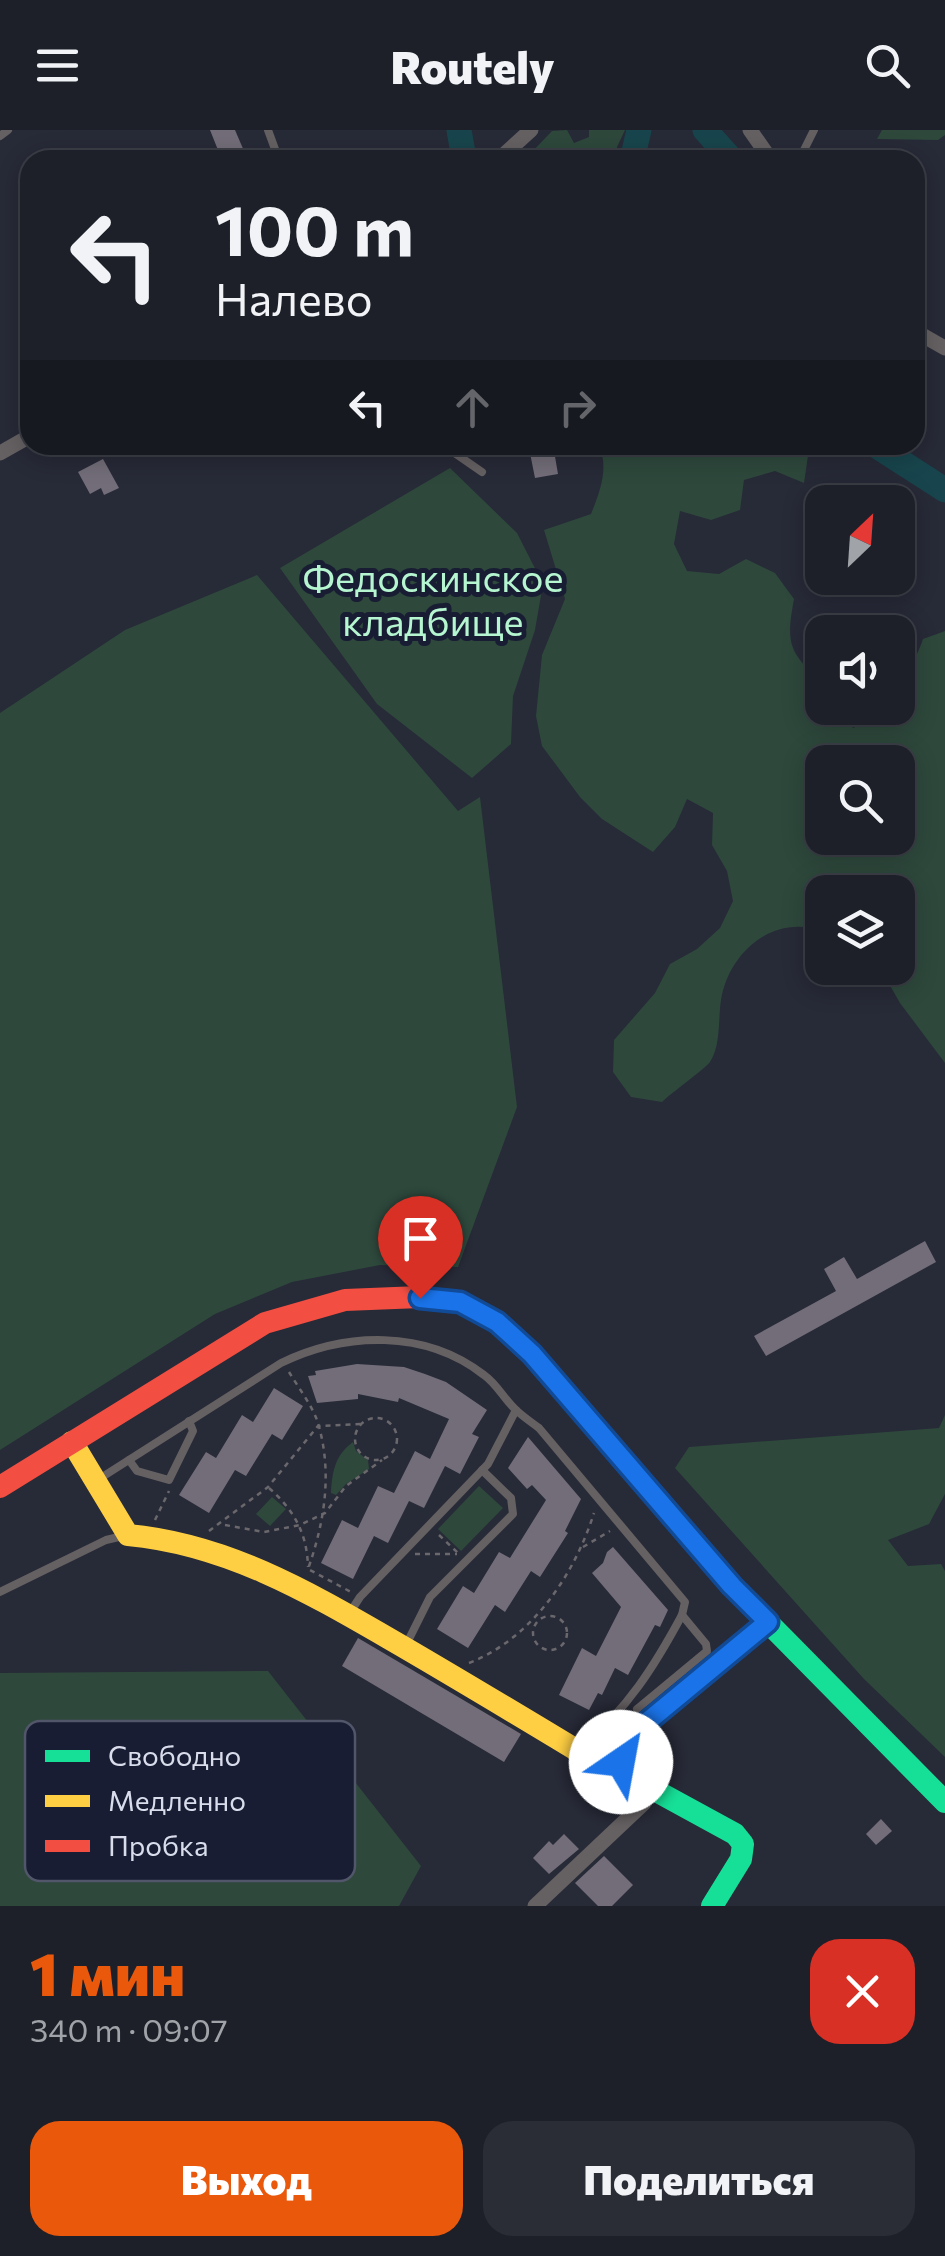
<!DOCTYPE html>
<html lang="ru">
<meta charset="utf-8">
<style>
body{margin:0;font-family:Commissioner,sans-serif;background:#2a2d35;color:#f1f3f6;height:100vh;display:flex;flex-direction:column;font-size:38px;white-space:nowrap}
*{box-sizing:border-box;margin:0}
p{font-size:32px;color:#a0a3a8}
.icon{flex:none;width:55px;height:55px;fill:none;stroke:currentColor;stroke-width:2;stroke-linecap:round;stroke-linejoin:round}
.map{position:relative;height:1776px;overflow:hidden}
.drawer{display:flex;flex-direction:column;background:#1d2029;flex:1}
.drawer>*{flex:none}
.top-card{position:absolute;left:20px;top:20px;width:905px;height:305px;border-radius:30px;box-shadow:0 5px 25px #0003,0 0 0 2px #3b3e46;background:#1d2029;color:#f1f3f6;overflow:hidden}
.needle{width:65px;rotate:25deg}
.buttons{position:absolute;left:805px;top:355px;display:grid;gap:20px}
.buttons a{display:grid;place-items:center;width:110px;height:110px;border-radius:20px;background:#1d2029;box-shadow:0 5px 25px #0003,0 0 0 2px #3b3e46;font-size:50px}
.pin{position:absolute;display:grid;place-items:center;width:85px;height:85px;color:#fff;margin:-102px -42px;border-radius:50% 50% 50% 0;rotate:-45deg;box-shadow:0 0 10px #0007}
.pin .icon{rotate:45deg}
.me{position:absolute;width:110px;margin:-55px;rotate:33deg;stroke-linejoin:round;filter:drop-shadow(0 0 8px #0008)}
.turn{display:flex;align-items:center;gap:35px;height:210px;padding:0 30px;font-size:45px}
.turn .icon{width:130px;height:130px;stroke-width:2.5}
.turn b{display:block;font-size:70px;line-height:85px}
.lanes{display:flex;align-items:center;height:95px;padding:0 30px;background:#0003;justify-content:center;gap:50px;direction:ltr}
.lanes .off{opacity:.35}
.round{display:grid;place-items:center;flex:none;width:105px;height:105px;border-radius:30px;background:#2a2d35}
.head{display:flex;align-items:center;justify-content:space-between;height:170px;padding:0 30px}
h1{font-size:60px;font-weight:800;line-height:75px;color:#ea580c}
.button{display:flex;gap:20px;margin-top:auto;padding:20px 30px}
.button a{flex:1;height:115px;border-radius:30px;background:#ea580c;color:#fff;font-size:40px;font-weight:800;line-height:115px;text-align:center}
.button a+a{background:#2a2d35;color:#f1f3f6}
header{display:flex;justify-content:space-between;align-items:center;height:130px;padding:0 30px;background:#1d2029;font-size:45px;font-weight:800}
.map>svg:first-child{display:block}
.green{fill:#2e483c;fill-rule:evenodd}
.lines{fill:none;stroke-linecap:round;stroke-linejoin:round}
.river{stroke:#18454d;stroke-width:25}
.building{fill:#726d78}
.path{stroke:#6a686c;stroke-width:2.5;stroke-dasharray:5 5;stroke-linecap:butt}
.lane{stroke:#656062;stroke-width:8}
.street{stroke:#656062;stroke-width:15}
.fast{stroke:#16e098;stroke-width:22}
.slow{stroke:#ffcf43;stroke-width:22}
.jam{stroke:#f24e42;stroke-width:22}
.route-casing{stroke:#114b97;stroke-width:25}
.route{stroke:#1a73e8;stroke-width:18}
.labels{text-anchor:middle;stroke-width:10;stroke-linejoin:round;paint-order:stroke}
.park-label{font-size:38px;fill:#b5f5d0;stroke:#181d33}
.key{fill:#181d33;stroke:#52566a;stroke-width:2.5}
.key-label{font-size:28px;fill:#d8dceb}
</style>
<header><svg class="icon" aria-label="menu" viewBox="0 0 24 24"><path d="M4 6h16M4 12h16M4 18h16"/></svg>Routely<svg class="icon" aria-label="search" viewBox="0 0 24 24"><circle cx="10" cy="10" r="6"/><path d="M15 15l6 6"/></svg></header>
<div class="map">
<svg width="945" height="1776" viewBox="0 0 945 1776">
<rect width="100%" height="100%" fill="#272a37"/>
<!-- green -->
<g class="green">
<polygon points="567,0 574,13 589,7 589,0 625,0 617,17 619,30 532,30 531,23 552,1"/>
<polygon points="882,0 945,0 945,5 938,10 877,9"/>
<path d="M599 315H806L809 319 804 353 775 341 744 350 740 380 711 390 680 381 674 414 687 441 719 444 746 429 775 443 794 469C786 512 788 523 822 551V578H825L826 585 854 598 867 578H898C898 558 916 530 923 509L945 501V933L900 873 880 838H898V762H822V801C773 784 729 822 721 870 718 890 721 915 710 932 705 939 671 963 662 972L631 967 613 942 614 910 655 863 670 834 697 819 720 798 733 771 727 741 712 715 713 683 687 669 675 697 653 722 602 689 580 667 542 616 536 586 542 525 565 469 544 400 591 384C600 361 609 339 599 315ZM822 632H898V708H822Z"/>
<polygon points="450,338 517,403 543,454 535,500 513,566 511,614 472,648 377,574 280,438"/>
<polygon points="257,445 458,681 480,667 517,977 458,1137 380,1135 292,1152 215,1184 0,1320 0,583 125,500"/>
<polygon points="945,1285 945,1364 929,1394 888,1410 908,1436 941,1434 945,1441 945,1627 864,1549 675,1338 689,1317 939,1298"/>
<path d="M353 1312 356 1321 368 1330 369 1339 346 1354 336 1365 331 1363C332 1342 335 1325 353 1312Z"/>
<polygon points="479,1356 503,1378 461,1421 438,1399"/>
<polygon points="272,1367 286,1379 270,1396 256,1384"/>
<polygon points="268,1541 421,1736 399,1776 0,1776 0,1543"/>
</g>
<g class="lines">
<!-- river -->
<g class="river">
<polyline points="459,0 463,23 470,30"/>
<polyline points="705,0 732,30"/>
<polyline points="632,30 639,0"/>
<polyline points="875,315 945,360"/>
</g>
</g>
<!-- building -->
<g class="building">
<polygon points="210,0 235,0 244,21 222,30"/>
<polygon points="547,315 553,315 558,344 535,348 529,318"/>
<polygon points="103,329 119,358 104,365 101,358 90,364 78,342"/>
<polygon points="925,1111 936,1132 766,1226 754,1206 836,1161 824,1139 844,1127 857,1149"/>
<polygon points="357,1234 404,1237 425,1244 446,1252 487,1280 472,1304 479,1307 460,1344 445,1336 424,1378 409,1371 388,1413 374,1406 353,1449 321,1433 342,1390 358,1398 378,1356 394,1363 415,1321 430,1329 449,1289 399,1268 398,1272 358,1264 358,1269 317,1273 308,1246 316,1245 315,1241"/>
<polygon points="274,1258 303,1276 282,1310 272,1304 246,1346 235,1340 209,1383 179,1365 206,1322 216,1328 242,1285 253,1292"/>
<polygon points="528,1307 581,1369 565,1401 568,1403 540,1447 531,1441 505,1482 495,1475 468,1518 437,1499 463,1456 474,1463 499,1422 510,1428 546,1370 532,1355 527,1359 508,1338"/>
<polygon points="613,1417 668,1480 660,1497 655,1495 628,1545 615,1538 602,1565 598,1563 589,1580 559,1565 582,1518 596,1526 621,1477 592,1443 603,1433 607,1422"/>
<polygon points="358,1508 521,1604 504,1632 342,1536"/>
<polygon points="881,1689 892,1701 876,1715 866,1704"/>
<polygon points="564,1704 579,1719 549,1744 533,1728 549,1711 553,1715"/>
<polygon points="604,1726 633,1755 612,1776 598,1776 575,1753"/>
</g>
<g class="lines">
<!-- path -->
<g class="path">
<path d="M289 1242C298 1257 311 1274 317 1290 333 1340 325 1391 308 1439L351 1462"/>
<circle cx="376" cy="1309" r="21"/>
<path d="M269 1358C294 1380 307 1403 308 1437"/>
<polyline points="155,1390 169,1361"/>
<polyline points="225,1395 264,1402 300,1395 325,1383 346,1356 382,1330"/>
<polyline points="209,1401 268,1357 318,1296 361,1294"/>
<polyline points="439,1405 458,1423"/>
<polyline points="583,1417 610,1401"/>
<polyline points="415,1424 457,1424"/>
<circle cx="550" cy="1503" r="17"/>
<path d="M469 1533C531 1509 574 1446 594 1383"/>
</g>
<!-- lane -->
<g class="lane">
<polyline points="268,0 279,30"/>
<polyline points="0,6 8,0"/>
<polyline points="799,30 814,0"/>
<polyline points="443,315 482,342"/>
<polyline points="129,1330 137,1341 169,1350 193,1301 189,1291"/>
<path d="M99 1349 281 1233C345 1202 425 1199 484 1245 497 1254 504 1269 515 1279 522 1286 531 1292 539 1298L685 1472 682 1485C653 1539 628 1577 582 1618"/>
<polyline points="0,1462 106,1410 123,1406"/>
<polyline points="349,1484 360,1467 488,1334 516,1280"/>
<polyline points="407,1513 430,1467 513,1384 511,1368 482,1340"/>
<polyline points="637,1579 707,1521 706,1514 682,1485"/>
</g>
<!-- street -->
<g class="street">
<polyline points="750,0 771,30"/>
<polyline points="498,30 531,0"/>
<polyline points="915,201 945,218"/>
<polyline points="0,323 30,306"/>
<polyline points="535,1776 644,1673 649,1657 621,1632 624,1611 767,1492"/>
</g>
<!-- fast -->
<g class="fast">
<polyline points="539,1232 732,1456 945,1672"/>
<polyline points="649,1657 735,1704 743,1714 741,1729 712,1776"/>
</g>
<!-- slow -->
<path class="slow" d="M72 1312 128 1405C225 1414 305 1460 388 1508 452 1545 515 1583 578 1621"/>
<!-- jam -->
<polyline class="jam" points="0,1357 265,1193 345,1170 420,1167 461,1172 497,1192 539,1232"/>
</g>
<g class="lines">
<!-- route casing -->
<g class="route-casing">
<polyline id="route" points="420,1168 460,1172 497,1192 532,1224 732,1456 768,1492 624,1611 621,1632"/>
</g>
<!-- route -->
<use href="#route" class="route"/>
</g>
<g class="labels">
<!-- park labels -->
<g class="park-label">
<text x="433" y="462">Федоскинское<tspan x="433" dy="44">кладбище</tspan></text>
</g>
</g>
<!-- legend -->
<rect x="25" y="1591" width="330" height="160" rx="15" class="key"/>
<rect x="45" y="1620" width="45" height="12" fill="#16e098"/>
<rect x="45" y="1665" width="45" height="12" fill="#ffcf43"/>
<rect x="45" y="1710" width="45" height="12" fill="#f24e42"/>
<g class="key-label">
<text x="108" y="1636">Свободно</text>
<text x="108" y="1681">Медленно</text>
<text x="108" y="1726">Пробка</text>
</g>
</svg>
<div class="buttons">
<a><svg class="needle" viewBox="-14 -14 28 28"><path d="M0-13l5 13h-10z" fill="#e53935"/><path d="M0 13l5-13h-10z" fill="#a0a3a8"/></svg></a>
<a><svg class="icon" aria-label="sound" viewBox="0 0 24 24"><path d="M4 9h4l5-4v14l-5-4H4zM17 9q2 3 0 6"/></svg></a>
<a><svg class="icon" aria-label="search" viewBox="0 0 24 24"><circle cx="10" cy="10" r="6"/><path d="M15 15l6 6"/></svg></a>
<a><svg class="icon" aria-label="layers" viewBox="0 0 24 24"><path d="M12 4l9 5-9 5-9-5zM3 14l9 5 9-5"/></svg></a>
</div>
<div class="pin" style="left:420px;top:1168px;background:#d93025"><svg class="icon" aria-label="arrive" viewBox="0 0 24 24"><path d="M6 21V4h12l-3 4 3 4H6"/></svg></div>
<svg class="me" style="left:621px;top:1632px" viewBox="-20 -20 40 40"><circle r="19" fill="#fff"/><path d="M0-13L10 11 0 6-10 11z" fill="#1a73e8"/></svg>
<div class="top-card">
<div class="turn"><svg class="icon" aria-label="left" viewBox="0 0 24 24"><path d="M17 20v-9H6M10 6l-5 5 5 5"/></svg><div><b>100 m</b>Налево</div></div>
<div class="lanes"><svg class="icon" aria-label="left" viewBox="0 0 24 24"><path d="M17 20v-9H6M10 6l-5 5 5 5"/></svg><svg class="icon off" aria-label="ahead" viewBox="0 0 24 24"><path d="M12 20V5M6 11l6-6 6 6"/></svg><svg class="icon off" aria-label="right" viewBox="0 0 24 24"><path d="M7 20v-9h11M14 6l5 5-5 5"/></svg></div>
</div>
</div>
<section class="drawer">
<div class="head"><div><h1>1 мин</h1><p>340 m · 09:07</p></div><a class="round" style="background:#d93025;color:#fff"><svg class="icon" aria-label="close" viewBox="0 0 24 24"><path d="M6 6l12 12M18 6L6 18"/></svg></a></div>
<div class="button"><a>Выход</a><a>Поделиться</a></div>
</section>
